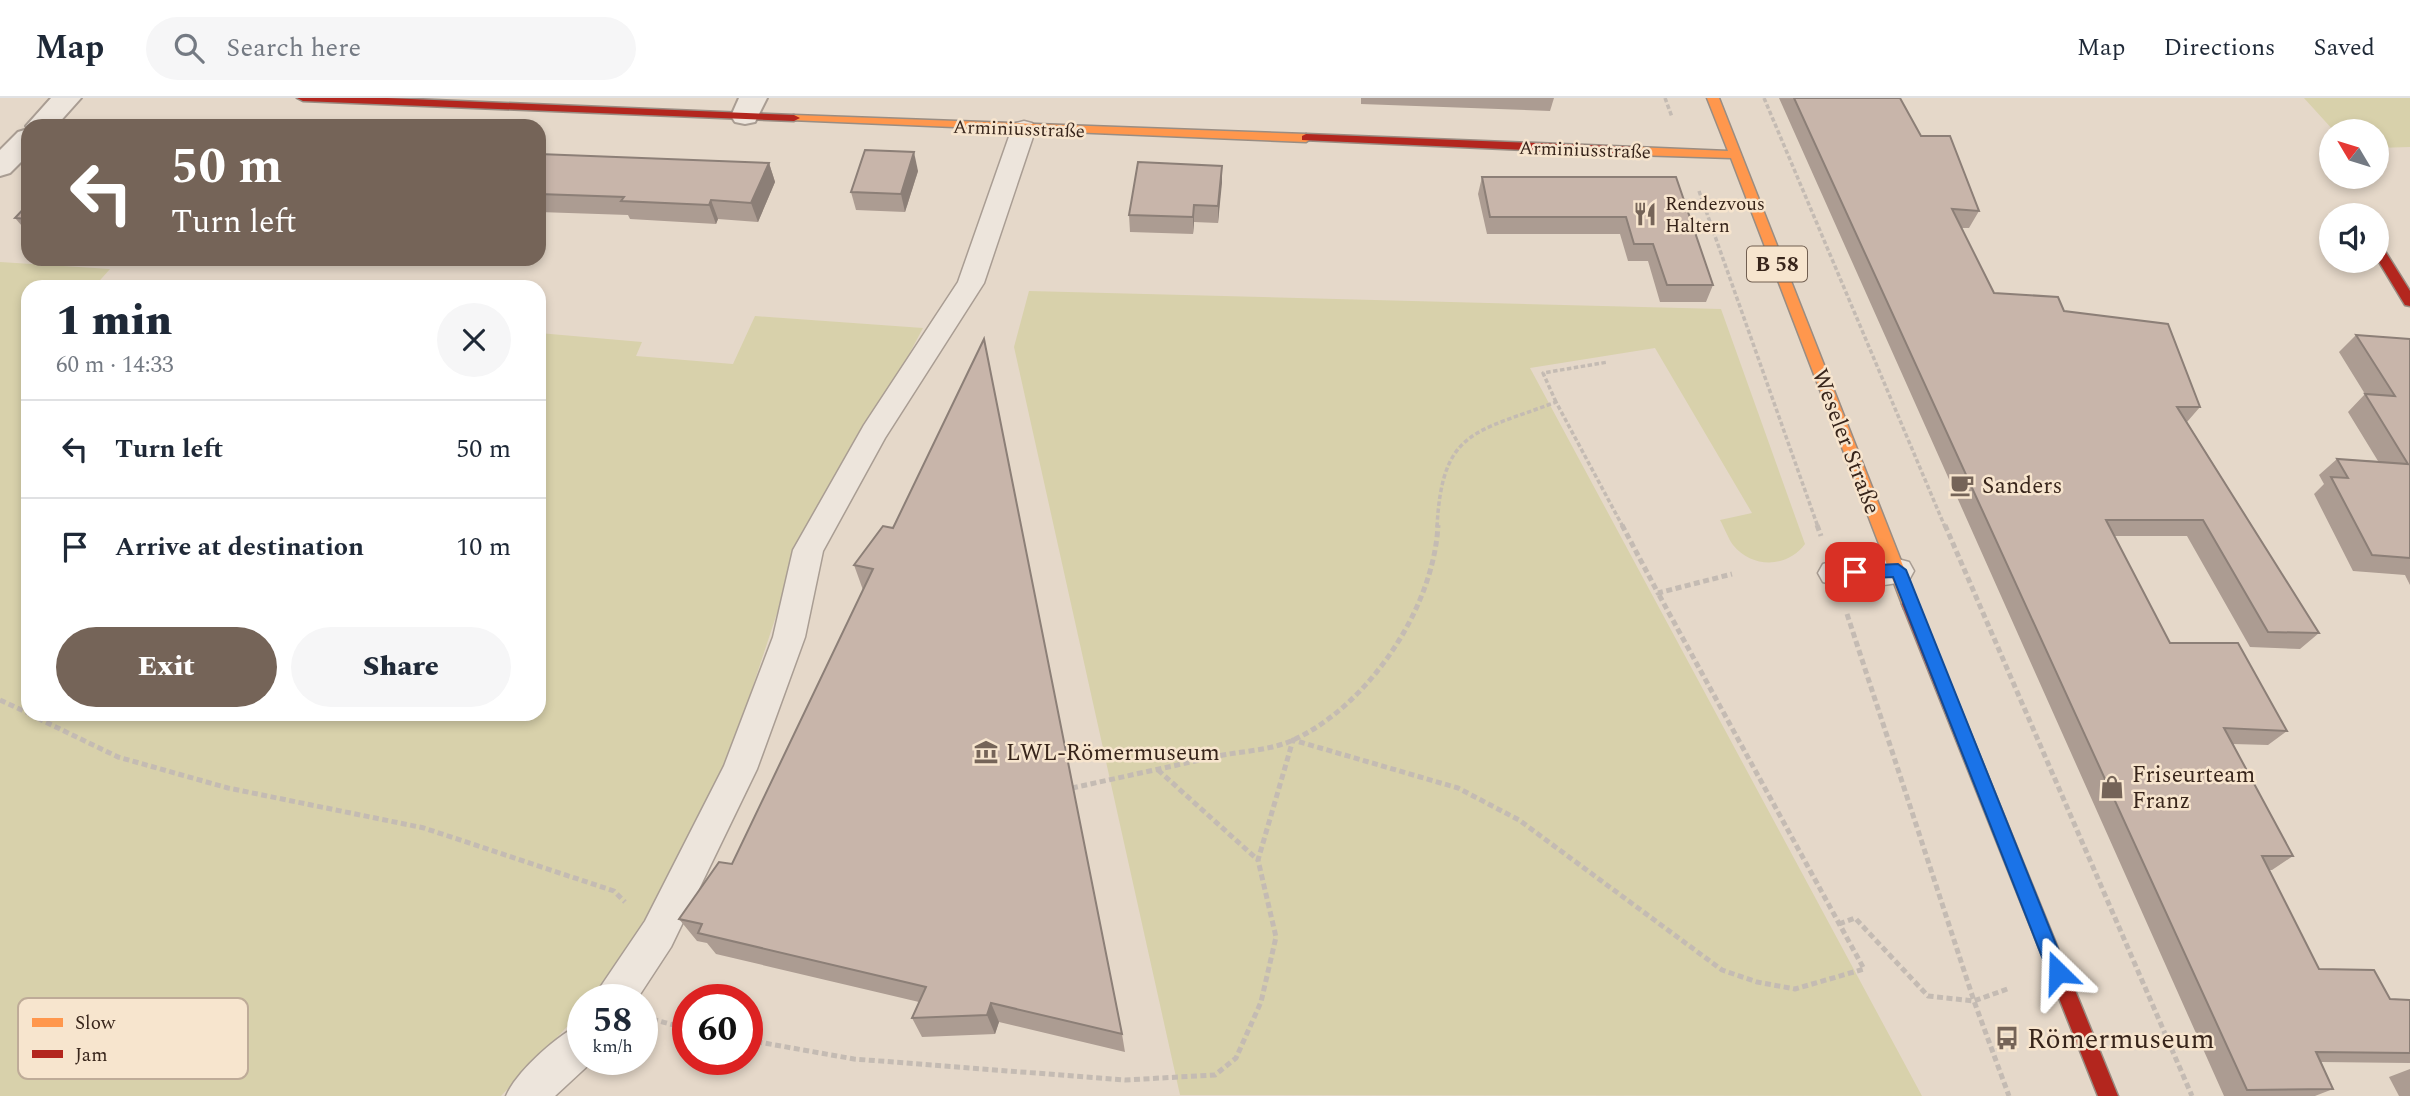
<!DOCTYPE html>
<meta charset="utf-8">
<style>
body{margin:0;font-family:Spectral,serif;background:#f6f6f7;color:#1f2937;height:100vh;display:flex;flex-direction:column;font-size:26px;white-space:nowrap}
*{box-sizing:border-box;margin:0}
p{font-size:23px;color:#747a83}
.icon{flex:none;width:38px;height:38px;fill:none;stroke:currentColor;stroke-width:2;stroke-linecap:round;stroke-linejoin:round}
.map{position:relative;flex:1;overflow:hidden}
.drawer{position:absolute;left:21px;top:182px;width:525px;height:441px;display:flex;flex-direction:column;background:#fff;border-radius:21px;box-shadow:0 4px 10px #0003}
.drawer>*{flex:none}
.hud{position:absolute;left:21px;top:21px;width:525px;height:147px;border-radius:21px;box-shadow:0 4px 10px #0003;background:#756458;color:#fff;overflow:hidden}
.needle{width:46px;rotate:308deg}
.buttons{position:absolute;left:2319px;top:21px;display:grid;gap:14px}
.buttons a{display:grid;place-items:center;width:70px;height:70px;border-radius:50%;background:#fff;box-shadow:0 4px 10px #0003;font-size:35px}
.speed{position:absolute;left:567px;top:886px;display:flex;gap:14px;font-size:35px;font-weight:700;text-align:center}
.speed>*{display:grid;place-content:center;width:91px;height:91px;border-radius:50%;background:#fff;box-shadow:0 4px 10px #0003;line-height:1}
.speed small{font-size:18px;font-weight:400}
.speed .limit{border:10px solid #d22;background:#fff;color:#111}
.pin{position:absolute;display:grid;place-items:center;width:60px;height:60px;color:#fff;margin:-30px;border-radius:14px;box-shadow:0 4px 10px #0006}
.me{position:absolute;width:77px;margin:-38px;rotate:338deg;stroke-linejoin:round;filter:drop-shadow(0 0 5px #0008)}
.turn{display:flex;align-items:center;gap:24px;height:147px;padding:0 35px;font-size:32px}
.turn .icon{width:91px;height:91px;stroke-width:2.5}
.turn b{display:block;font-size:49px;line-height:60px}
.round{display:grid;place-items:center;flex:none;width:74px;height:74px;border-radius:37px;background:#f6f6f7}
.headline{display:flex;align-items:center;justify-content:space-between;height:119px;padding:0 35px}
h1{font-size:42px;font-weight:800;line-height:52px}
.cta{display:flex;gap:14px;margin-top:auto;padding:14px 35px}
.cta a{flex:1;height:80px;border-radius:42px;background:#756458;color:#fff;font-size:28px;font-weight:800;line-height:80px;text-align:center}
.cta a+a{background:#f6f6f7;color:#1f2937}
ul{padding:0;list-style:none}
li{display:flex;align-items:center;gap:21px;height:98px;padding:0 35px;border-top:2px solid #e0e1e3}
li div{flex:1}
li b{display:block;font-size:26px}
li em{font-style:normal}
header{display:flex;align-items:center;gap:42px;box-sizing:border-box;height:98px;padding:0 35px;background:#fff;border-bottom:2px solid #e0e1e3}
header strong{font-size:33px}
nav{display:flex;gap:38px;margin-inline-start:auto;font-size:24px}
.search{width:490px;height:63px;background:#f6f6f7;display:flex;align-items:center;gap:18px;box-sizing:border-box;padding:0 24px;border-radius:38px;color:#747a83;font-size:26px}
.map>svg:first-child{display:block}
.green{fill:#d8d1ab}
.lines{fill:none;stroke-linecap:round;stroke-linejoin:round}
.lane-casing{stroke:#a99d93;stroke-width:3}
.street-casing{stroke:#a99d93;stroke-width:4}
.slow-casing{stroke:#998d83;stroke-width:3}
.jam-casing{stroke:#998d83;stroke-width:3}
.path-far1{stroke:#c4bbb3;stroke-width:3.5;stroke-dasharray:4.5 2.5;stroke-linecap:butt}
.path{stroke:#c4bbb3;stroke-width:5;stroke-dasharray:6 3.5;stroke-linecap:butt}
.lane{fill:#ede5dc;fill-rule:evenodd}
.street{fill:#ede5dc;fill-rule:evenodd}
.slow{fill:#ff974d;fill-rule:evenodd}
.jam{fill:#b3261e;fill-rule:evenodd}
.wall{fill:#ac9c92}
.shaded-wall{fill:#8c7f77}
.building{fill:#c8b5aa;stroke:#8c7f77;stroke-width:2}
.route{fill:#1a73e8;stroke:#114b97;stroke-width:2}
.labels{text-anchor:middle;stroke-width:5;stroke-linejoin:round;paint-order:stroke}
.far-street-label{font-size:19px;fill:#38251b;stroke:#f7e5ce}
.far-poi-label{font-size:19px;fill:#38251b;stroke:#f7e5ce;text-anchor:start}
.shield{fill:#f7e5ce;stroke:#715f51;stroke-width:2}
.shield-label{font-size:21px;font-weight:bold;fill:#38251b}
.street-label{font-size:23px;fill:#38251b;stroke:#f7e5ce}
.poi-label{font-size:23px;fill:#38251b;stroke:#f7e5ce;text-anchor:start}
.near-poi-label{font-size:28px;fill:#38251b;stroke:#f7e5ce;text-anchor:start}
.key{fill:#f7e5ce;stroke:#beab98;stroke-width:2}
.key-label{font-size:19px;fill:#38251b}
</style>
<header>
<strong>Map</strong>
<div class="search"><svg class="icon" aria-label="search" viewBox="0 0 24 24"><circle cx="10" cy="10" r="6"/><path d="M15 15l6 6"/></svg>Search here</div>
<nav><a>Map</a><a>Directions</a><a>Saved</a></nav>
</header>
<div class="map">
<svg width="2410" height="998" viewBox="0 0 2410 998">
<rect width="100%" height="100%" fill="#e5d8c9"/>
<!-- green -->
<g class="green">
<polygon points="2304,0 2410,0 2410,49 2377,50 2376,33 2334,33"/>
<polygon points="0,164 110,171 94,189 28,189 28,616 539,616 539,235 642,244 636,258 733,266 755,218 923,230 897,279 802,439 729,661 642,830 614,879 593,901 583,901 583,912 501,998 0,998"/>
<path d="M1029 193 1721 211 1805 446C1787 470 1753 471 1733 447 1728 440 1724 429 1720 422L1752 415 1655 250 1530 270 1922 998 1180 997 1014 249Z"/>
</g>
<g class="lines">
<!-- lane casing -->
<g class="lane-casing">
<g id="lane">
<polygon points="1024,23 1032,25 1036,30 984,185 885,340 823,453 805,539 757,671 671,849 637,901 596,901 601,888 645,823 724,668 773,539 793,452 864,327 958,184 1012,30 1016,25"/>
<path d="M1898 461 1909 464 1914 473 1909 482C1886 489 1846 491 1823 484L1818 475 1823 466 1834 463Z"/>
<path d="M583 925V961H595L555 998H506C516 974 558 936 583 925Z"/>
</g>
</g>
<!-- street casing -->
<g class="street-casing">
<g id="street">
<polygon points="51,0 81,0 56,28 28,28 28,31 26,28"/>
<polygon points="739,0 767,0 755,24 745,26 735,24 731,18"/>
<polygon points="28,31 28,57 10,75 0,78 0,52 18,34"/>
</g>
</g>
<!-- slow casing -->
<g class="slow-casing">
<g id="slow">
<polygon points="1707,0 1719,0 1918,506 1916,511 1904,511 1902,506 1731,60 1635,57 1629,53 1635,49 1728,53"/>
<polygon points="794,17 1306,36 1312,40 1306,44 790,22 790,18"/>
</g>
</g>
<!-- jam casing -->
<g class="jam-casing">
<g id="jam">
<polygon points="297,0 387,0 794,17 800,20 794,23 303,3"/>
<polygon points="1306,36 1635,49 1641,53 1635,57 1302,42 1302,38"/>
<polygon points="2376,144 2380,145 2410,193 2410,208 2405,207 2376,159"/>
<polygon points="1910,500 1916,501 1918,506 2118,998 2098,998 1902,506 1904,501"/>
</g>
</g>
<!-- path-far1 -->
<g class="path-far1">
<polyline points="1665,0 1672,19"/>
<polyline points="1764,0 1945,429"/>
<polyline points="1699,93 1818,429"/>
<polyline points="1556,304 1543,275 1608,264"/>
<path d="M1437 429C1442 331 1475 335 1556 304L1623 429"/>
</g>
<!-- path -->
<g class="path">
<polyline points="1622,427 1658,495 1732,476"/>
<polyline points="1817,427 1821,438"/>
<polyline points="1945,427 2192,998"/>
<polyline points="1847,516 1974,903 2009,998"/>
<polyline points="0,602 28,615"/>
<polyline points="29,616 118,659 228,690 424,730 614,793 625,804"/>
<polyline points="1158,672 1258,762"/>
<path d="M1072 690C1122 679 1173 668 1223 657 1245 653 1270 652 1291 643 1368 609 1434 510 1438 427"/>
<polyline points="1839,826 1855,820 1928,898 1974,903 2010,890"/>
<polyline points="652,921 688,931"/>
<polyline points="747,942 854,961 1125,982 1215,977 1236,960 1261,904 1276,839 1258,762 1293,642 1458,690 1519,722 1722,872 1757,884 1795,891 1864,871 1658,495"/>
</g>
<!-- lane -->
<use href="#lane" class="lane"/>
<!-- street -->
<use href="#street" class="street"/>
<!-- slow -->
<use href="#slow" class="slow"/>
<!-- jam -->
<use href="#jam" class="jam"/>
</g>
<!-- wall -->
<g class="wall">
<polygon points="1361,0 1554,0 1550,13 1361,6"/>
<polygon points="1779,0 1900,0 1921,38 1979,113 1969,130 1961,130 1994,195 2064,213 2200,309 2187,324 2319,535 2300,551 2250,549 2187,438 2114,438 2170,545 2287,633 2268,647 2233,646 2293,758 2272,772 2269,772 2319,871 2390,901 2410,902 2410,965 2321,964 2333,991 2315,998 2224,998"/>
<polygon points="539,56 769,65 775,84 758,124 718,121 716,126 630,121 628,117 539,114"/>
<polygon points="1222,68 1218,125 1194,124 1193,136 1130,134 1129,117"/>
<polygon points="918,73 905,114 856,112 851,94"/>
<polygon points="1482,79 1676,79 1713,187 1706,204 1660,204 1648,163 1628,163 1620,136 1487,136 1478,96"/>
<polygon points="28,106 28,135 15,120"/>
<polygon points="2356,237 2410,241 2410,487 2405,477 2353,473 2314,396 2324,386 2319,377 2337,361 2378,363 2348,314 2365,296 2339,254"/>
<polygon points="893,430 1122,936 1125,954 999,924 995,936 922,939 912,920 919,904 716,856 707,845 697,843 679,821 732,766 863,492 854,467"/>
<polygon points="2410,971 2410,998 2399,998 2389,979"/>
</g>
<!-- shaded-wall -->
<g class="shaded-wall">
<polygon points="914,54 918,73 905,114 901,96"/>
<polygon points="769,65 775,84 758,124 751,105"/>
<polygon points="1222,68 1222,85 1218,125 1218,108"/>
<polygon points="711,102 718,121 716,126 709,107"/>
<polygon points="1194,107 1194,124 1193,136 1193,119"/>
<polygon points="991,905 999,924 995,936 987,917"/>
</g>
<!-- building -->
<g class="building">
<polygon points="1794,0 1900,0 1921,38 1950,38 1979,113 1952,111 1994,195 2058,199 2064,213 2168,226 2200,309 2177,309 2319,535 2268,534 2203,422 2106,422 2170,545 2238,545 2287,633 2224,630 2293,758 2262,758 2319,871 2374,872 2390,901 2410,902 2410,955 2316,954 2333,991 2247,992"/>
<polygon points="865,52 914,54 901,96 851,94"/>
<polygon points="539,56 769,65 751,105 711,102 709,107 621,103 624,99 539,96"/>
<polygon points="1138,64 1222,68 1218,108 1194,107 1193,119 1129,117"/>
<polygon points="1482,79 1676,79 1713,187 1667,187 1653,146 1634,146 1626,119 1490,119"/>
<polygon points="28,106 28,121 15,120"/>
<polygon points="2356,237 2410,241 2410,460 2372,457 2331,379 2348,380 2337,361 2408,366 2365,296 2395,298"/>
<polygon points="984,241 1122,936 991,905 987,917 912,920 926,889 698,835 702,826 679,821 719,764 732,766 873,471 854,467 883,428 893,430"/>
</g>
<!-- route -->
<polygon class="route" points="1898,466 1906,472 2067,874 2064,880 2058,883 2051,880 2048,874 1893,479 1855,481 1847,474 1855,468"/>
<!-- icons -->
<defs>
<g id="restaurant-bare" transform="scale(1.89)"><path d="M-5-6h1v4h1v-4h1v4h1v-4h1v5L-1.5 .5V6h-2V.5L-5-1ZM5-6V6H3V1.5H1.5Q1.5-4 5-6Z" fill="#756458" stroke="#f7e5ce" stroke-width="2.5" paint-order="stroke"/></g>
<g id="cafe-bare" transform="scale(1.89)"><path d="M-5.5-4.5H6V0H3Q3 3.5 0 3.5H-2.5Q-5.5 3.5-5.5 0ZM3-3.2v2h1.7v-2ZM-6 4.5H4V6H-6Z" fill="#756458" stroke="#f7e5ce" stroke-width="2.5" paint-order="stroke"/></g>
<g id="museum-bare" transform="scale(1.89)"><path d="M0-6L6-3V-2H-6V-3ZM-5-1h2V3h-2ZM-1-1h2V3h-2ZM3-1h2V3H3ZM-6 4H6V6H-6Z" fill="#756458" stroke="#f7e5ce" stroke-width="2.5" paint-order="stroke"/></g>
<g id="shop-bare" transform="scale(1.89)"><path d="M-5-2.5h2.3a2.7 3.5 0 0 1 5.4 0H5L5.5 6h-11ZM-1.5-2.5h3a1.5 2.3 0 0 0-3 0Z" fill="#756458" stroke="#f7e5ce" stroke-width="2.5" paint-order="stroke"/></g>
<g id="bus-bare" transform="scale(1.89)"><path d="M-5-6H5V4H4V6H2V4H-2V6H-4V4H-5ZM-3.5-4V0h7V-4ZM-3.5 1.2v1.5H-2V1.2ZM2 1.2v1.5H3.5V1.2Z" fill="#756458" stroke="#f7e5ce" stroke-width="2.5" paint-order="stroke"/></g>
</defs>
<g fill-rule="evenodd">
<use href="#restaurant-bare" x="1645" y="116"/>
<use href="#cafe-bare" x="1962" y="387"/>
<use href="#museum-bare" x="986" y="654"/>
<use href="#shop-bare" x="2112" y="689"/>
<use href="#bus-bare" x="2007" y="940"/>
</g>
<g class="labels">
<!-- far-street labels -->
<g class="far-street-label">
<text transform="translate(1019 30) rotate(2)" y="7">Arminiusstraße</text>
<text transform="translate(1585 51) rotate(2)" y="7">Arminiusstraße</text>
</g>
<!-- far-poi labels -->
<g class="far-poi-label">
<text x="1665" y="112">Rendezvous<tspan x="1665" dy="22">Haltern</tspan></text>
</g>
<!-- shield labels -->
<rect class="shield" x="1747" y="148.5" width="60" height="35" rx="5"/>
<g class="shield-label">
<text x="1777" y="173">B 58</text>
</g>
<!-- street labels -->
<g class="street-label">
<text transform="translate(1847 343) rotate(69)" y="8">Weseler Straße</text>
</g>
<!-- poi labels -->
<g class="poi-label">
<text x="1982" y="395">Sanders</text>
<text x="1006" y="662">LWL-Römermuseum</text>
<text x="2132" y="684">Friseurteam<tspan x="2132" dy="26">Franz</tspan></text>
</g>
<!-- near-poi labels -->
<g class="near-poi-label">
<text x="2027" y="950">Römermuseum</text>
</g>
</g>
<!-- legend -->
<rect x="18" y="900" width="230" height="81" rx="10" class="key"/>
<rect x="32" y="920" width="31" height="9" fill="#ff974d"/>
<rect x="32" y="952" width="31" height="8" fill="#b3261e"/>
<g class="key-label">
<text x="75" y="931">Slow</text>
<text x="75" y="963">Jam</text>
</g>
</svg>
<div class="buttons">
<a><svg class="needle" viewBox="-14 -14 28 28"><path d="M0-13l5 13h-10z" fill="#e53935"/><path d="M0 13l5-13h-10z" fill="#747a83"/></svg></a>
<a><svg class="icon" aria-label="sound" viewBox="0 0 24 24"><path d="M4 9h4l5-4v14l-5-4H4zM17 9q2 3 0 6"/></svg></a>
</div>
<div class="speed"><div>58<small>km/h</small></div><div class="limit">60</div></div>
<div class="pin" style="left:1855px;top:474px;background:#d93025"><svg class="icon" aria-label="arrive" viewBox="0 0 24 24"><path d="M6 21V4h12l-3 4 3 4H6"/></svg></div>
<svg class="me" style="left:2058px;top:874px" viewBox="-20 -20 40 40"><path d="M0-17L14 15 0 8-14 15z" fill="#1a73e8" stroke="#fff" stroke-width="4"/></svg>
<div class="hud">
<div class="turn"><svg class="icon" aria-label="left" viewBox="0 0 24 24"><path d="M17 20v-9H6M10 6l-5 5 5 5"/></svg><div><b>50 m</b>Turn left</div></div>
</div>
<section class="drawer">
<div class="headline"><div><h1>1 min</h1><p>60 m · 14:33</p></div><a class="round"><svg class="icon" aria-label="close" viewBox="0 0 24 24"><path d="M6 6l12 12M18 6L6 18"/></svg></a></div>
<ul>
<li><svg class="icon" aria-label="left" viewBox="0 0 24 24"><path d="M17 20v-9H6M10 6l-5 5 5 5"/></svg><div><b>Turn left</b></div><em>50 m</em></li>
<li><svg class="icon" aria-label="arrive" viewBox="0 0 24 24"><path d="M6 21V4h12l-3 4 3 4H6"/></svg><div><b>Arrive at destination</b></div><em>10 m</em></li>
</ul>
<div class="cta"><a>Exit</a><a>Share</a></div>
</section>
</div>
